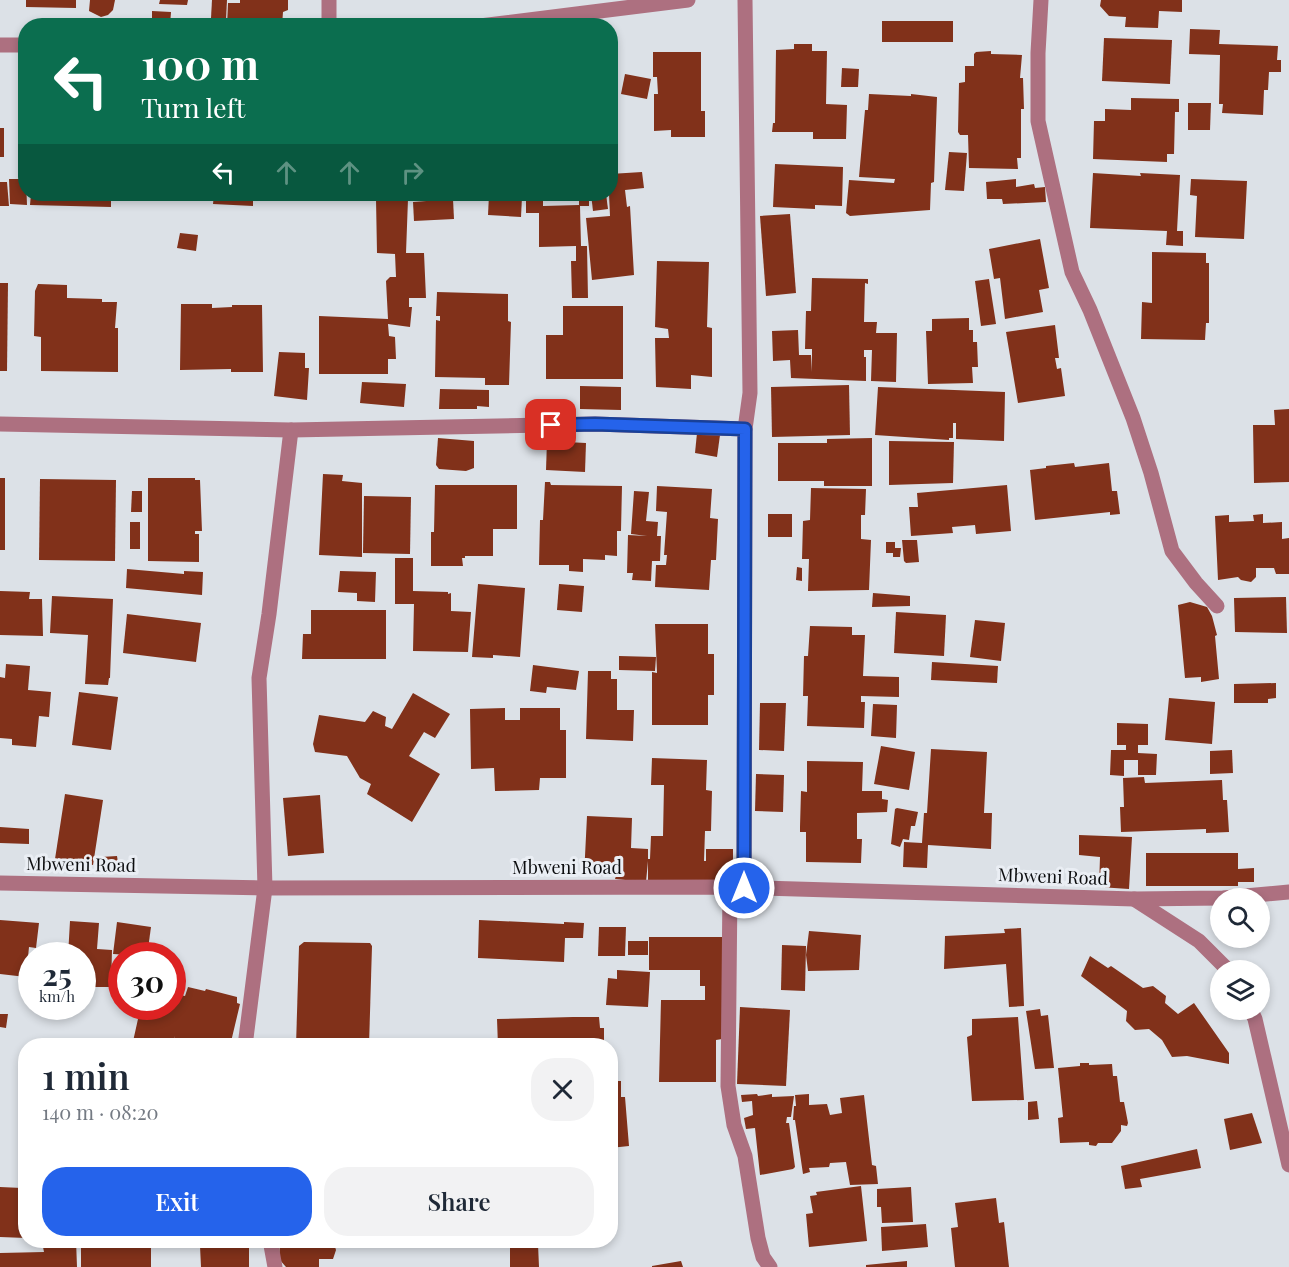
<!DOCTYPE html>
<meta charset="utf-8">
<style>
body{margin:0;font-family:"Playfair Display",serif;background:#f2f2f3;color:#1f2937;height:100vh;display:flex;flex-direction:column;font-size:22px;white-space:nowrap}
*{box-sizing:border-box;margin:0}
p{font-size:20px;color:#747a83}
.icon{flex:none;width:33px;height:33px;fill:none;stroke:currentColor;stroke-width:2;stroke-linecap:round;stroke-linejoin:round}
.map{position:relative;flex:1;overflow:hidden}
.side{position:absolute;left:18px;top:1038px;width:600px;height:210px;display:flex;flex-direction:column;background:#fff;border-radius:24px;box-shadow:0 3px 9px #0003}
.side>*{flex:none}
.guide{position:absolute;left:18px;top:18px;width:600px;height:183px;border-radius:24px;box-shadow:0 3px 9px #0003;background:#0b6e4f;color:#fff;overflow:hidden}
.controls{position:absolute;left:1210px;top:888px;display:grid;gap:12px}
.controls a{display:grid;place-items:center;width:60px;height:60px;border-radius:50%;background:#fff;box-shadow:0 3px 9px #0003;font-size:30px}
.speed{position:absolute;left:18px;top:942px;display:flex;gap:12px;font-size:30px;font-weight:700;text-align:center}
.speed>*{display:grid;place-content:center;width:78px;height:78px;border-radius:50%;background:#fff;box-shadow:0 3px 9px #0003;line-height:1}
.speed small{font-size:15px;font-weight:400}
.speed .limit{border:9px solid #d22;background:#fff;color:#111}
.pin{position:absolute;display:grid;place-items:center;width:51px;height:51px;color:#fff;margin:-26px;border-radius:12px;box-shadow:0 3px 9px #0006}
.me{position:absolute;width:66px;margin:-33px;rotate:0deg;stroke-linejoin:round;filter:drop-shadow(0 0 4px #0008)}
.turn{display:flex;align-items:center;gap:21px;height:126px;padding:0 24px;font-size:27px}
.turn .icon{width:78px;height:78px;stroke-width:2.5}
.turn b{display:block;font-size:42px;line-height:51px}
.lanes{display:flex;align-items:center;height:57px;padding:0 24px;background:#0003;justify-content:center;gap:30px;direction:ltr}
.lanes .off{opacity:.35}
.round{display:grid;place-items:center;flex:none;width:63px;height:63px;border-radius:24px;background:#f2f2f3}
.head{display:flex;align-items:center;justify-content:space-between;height:102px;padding:0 24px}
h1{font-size:36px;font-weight:600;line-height:45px}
.action{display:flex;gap:12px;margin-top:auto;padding:12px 24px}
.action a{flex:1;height:69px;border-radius:24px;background:#2563eb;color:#fff;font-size:24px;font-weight:600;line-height:69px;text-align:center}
.action a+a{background:#f2f2f3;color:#1f2937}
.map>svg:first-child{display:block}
.building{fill:#81311a}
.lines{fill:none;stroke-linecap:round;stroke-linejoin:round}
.minor{stroke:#ad7080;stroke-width:15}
.route-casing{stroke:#184099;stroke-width:15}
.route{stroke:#2563eb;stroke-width:10}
.labels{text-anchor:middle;stroke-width:6;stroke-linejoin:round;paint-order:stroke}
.street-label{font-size:18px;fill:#0c0d0f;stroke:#eaeef4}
</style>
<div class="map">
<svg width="1289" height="1267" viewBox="0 0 1289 1267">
<rect width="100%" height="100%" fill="#dce1e7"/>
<!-- building -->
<g class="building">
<polygon points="26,0 76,0 76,8 26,7"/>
<polygon points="90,0 115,0 113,10 108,15 101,17 89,11"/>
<polygon points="160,0 188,0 187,5 159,4"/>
<polygon points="212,0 227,0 226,20 211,18"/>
<polygon points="240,0 288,0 288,10 283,12 282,26 227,26 228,3 240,3"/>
<polygon points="1101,0 1182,0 1182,12 1159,11 1158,28 1125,27 1126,17 1109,16 1100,6"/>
<polygon points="152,11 171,12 170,26 152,26"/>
<rect x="882" y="21" width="71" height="21"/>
<polygon points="1190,29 1220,30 1219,44 1278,46 1277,60 1281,60 1281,72 1269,72 1268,90 1264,90 1263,115 1222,113 1223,104 1219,104 1220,55 1189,54"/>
<polygon points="1104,38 1172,40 1170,84 1102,81"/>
<polygon points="794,44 812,44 812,51 827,51 826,104 847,105 846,139 813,139 813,132 772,132 773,123 775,123 776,50 794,49"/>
<polygon points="991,51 991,54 1022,55 1020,78 1023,78 1024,109 1021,109 1021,158 1017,158 1018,169 969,168 968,135 960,135 958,132 959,83 965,82 965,66 974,66 974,54 976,52"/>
<polygon points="653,52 701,52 701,111 705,111 705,137 671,137 671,130 654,131 654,94 658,94 657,77 653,77"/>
<polygon points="842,68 859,69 858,87 841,87"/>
<polygon points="625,74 651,79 647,99 621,94"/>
<polygon points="869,94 911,96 911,94 937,97 934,182 931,183 930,210 850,216 846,213 849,180 894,183 895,179 859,177 865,110 868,110"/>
<polygon points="1131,98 1179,99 1179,112 1175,112 1174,154 1167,154 1167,162 1093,159 1094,121 1105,121 1105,109 1131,110"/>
<polygon points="1188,103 1211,103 1210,130 1188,130"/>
<rect x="0" y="128" width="4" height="29"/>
<polygon points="949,152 967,153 964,191 945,190"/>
<polygon points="775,164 843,167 842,206 815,205 815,209 773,207"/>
<polygon points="642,172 644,188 625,190 627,207 630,206 634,275 592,280 586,218 610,216 609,194 610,194 610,174"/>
<polygon points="1093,173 1141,176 1140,173 1180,175 1177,231 1183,231 1183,246 1166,245 1167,231 1090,228"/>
<polygon points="9,179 26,179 27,205 10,204"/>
<polygon points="1016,179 1016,187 1034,184 1035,188 1045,187 1046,202 1003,204 1002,199 987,199 986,182"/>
<polygon points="1191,179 1247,181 1244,239 1195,237 1197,196 1190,195"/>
<polygon points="0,182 7,182 9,206 0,206"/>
<polygon points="31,194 111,194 111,207 30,205"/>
<polygon points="214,194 253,194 253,206 213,204"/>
<polygon points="546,194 588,194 588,197 546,199"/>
<polygon points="591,194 606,194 608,209 593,211"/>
<polygon points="489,195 522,197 521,217 488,215"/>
<polygon points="526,196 543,196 543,206 579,205 579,198 589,198 589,206 580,206 581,246 587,246 588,298 572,298 571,261 576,261 576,246 539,247 539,213 526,213"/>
<polygon points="382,198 408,199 406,253 424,253 426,298 409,298 409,307 412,307 410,327 388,324 389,336 395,337 396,359 388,359 388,374 319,374 319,316 388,319 386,281 390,277 396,277 395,254 377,253 376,199"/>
<polygon points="453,199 454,219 414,221 413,202"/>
<polygon points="790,214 796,293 766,296 760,216"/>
<polygon points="180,233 198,235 196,251 177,248"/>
<polygon points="1040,239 1049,288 1039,290 1043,312 1005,319 1000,278 994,279 989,249"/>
<polygon points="1152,252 1206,253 1206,263 1209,263 1209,323 1206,323 1205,340 1141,339 1142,302 1152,303"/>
<polygon points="657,261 709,262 707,327 712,328 712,377 691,375 691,389 656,387 655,338 669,338 668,329 655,327"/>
<polygon points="812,278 868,279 868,284 865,283 864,322 877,322 876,333 897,333 896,382 871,381 872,350 864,350 864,357 866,357 866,381 791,378 790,360 773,361 772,331 798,330 799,355 811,355 812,372 812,349 805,349 806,311 811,311"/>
<polygon points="989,279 996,324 981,326 975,281"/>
<polygon points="0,283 8,283 7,371 0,371"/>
<polygon points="38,284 67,285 67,298 102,299 102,302 117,302 115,328 118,328 118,372 41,371 41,337 34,336 35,291"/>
<polygon points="437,292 508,294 508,321 511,322 509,385 485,385 485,378 435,377 436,320 440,321 440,316 436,316"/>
<polygon points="181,304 212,304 212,308 232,307 232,305 262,305 263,372 231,372 231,369 180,370"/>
<polygon points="563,306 623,306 623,379 546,379 546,335 563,335"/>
<polygon points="969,318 969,330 973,330 973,342 977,342 978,367 972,367 973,383 928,384 926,331 932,331 932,319"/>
<polygon points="1055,325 1059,358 1055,358 1057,369 1061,368 1065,396 1018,403 1006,332"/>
<polygon points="279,352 305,353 305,368 309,368 307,400 274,396"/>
<polygon points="362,382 406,384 404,407 360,403"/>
<polygon points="849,385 850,435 772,437 771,387"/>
<polygon points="580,386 621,387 621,410 580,409"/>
<polygon points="878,387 1005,392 1004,441 956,439 956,423 953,423 953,438 949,438 949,440 875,435"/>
<polygon points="440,389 489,390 489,407 477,406 477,409 439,409"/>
<polygon points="1289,409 1289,482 1254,483 1253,425 1275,425 1274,410"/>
<polygon points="697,433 720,435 717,457 695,453"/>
<polygon points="438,438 474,441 474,468 466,471 439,469 436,465"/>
<polygon points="872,438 872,486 824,486 824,481 778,481 778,443 827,443 827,439"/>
<polygon points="547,441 586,443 585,472 546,470"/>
<polygon points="889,441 954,442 953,483 889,485"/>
<polygon points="1074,463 1075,467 1109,463 1112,491 1117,491 1120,514 1110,515 1110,512 1035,520 1030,470 1046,468 1046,466"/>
<polygon points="323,474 343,475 342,481 362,483 362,557 319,555"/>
<rect x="0" y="478" width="5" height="72"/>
<polygon points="148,478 195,478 195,480 200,480 202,531 195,531 195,534 199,534 199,562 148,561"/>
<polygon points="40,479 116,480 115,561 39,560"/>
<polygon points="545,482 550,482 551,485 622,486 621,531 617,531 617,556 605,555 605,560 583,559 583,572 569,571 569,565 539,565 540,520 543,520"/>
<polygon points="435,485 517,485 517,529 493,529 493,556 465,556 465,558 462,558 463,566 431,566 431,532 434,532"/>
<polygon points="1007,485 1011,531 976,534 975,525 952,527 953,533 911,536 909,507 918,507 917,493"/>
<polygon points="657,486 712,489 710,518 718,519 716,560 711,560 709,590 655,587 656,565 666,565 667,555 664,555 667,512 656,511"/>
<polygon points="811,488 866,489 865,515 861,515 861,539 871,540 869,590 808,591 809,559 802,559 803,521 810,520"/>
<polygon points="132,491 142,491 142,512 131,512"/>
<polygon points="634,491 649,492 646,521 658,522 657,536 661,536 660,561 652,561 651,581 632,580 633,573 627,573 628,535 647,536 631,534"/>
<polygon points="364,496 411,497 410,554 363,553"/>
<rect x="768" y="514" width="24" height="23"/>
<polygon points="1263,514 1263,523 1282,522 1282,539 1289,538 1289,574 1276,574 1274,568 1256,568 1256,577 1251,582 1241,580 1238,577 1218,580 1215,516 1229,515 1229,522 1254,521 1253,515"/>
<rect x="130" y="522" width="10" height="27"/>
<polygon points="902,540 917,540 919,562 906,563 904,561"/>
<polygon points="886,542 895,542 895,548 901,548 900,557 893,557 893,553 886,553"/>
<polygon points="395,558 413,558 413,591 448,592 448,594 451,593 451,611 471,612 468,652 413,651 414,604 395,604"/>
<polygon points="797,567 802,568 802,581 796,580"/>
<polygon points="127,569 184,574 184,571 203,572 202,595 126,588"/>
<polygon points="340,571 376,572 375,602 357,601 357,593 338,592"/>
<polygon points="478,584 525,588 520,657 493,655 493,658 472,657"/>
<polygon points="559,584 584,586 582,612 557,610"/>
<polygon points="0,591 30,592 29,599 42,599 43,636 0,635"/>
<polygon points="873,593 910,596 910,606 872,607"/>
<polygon points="52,596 113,599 110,678 109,678 108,685 85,684 88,635 50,633"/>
<polygon points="1286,597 1287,633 1235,632 1234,598"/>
<polygon points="1190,602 1207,607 1212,616 1217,635 1215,636 1219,679 1201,682 1201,677 1185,678 1178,605"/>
<polygon points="311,610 386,610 386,659 302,659 303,634 311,634"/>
<polygon points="896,612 946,615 944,656 894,653"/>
<polygon points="127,614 201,623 196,662 123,653"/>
<polygon points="975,620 1005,623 1001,661 970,657"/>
<polygon points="655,624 708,624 708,654 714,654 714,695 708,695 708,725 652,725 652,672 657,673"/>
<polygon points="810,626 852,627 852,635 865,635 863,676 899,677 899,697 861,696 861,702 865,702 864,728 807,726 808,696 803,696 804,656 808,656"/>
<polygon points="619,656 656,657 655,671 619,670"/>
<polygon points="932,662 998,666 997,683 931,680"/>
<polygon points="6,664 30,666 28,690 51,692 49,717 39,716 36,747 12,745 12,739 0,738 0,677 5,678"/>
<polygon points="533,665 579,671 576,690 547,687 546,693 530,691"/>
<polygon points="588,671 611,671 611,679 617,679 617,710 634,710 633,741 586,739"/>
<polygon points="1276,683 1276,698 1268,699 1268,703 1234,703 1234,684"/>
<polygon points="79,692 118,697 111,750 72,745"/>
<polygon points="413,693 450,714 435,738 424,732 409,756 440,774 412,822 367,794 371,784 360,778 347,756 315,752 313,744 319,715 365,722 373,711 386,717 385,726 392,729"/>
<polygon points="1169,698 1215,702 1212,744 1165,740"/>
<polygon points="760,703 786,703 784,751 759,750"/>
<polygon points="873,704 897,705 896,738 871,736"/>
<polygon points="505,708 505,720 520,720 520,708 560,708 560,730 566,730 566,778 540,778 539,790 495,791 494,768 471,769 470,709"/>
<polygon points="1117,723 1148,724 1148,745 1138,745 1138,753 1157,754 1156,775 1138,775 1138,760 1124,760 1124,776 1110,775 1111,750 1126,750 1126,745 1117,745"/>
<polygon points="881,746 915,752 909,790 874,784"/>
<polygon points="931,749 987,752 984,813 992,813 991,849 928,845 927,868 903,867 904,842 922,843 924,813 927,813"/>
<polygon points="1232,750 1233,773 1210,774 1210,751"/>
<polygon points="652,758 707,760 706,790 712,791 711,831 705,831 704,861 706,861 706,849 733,849 733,877 724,877 723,884 648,882 648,861 646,882 615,879 616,876 584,876 587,816 632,818 631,848 648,849 648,859 650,859 651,836 663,836 664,785 651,785"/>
<polygon points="807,761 863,762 862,791 882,791 882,799 888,800 887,812 857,813 857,839 862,839 861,863 806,862 806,832 800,832 800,827 801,791 807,792"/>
<polygon points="756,774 784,775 783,812 755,811"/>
<polygon points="1144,777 1145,783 1222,780 1223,800 1227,800 1229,832 1206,833 1206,829 1121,832 1120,807 1124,807 1123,778"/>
<polygon points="65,794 103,800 93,865 55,859"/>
<polygon points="320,795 324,853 288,856 283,798"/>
<polygon points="897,808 918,812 915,826 911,826 909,840 903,839 900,847 891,844 895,809"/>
<polygon points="0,827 29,829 29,844 0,843"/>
<polygon points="1079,835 1132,837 1129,889 1099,887 1100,857 1079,855"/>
<polygon points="1146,853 1238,853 1238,869 1254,868 1254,882 1238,882 1238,886 1146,886"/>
<polygon points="117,856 119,870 101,871 101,857"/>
<polygon points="0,920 39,923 36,948 29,947 26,977 0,974"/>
<polygon points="479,920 564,924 564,922 584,923 583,938 565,938 564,962 478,958"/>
<polygon points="70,921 99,923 97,949 112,950 111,987 82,987 82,956 68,956"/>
<polygon points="117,922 151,927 147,956 113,954"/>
<polygon points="599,927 626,927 625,956 598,956"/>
<polygon points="1021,928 1024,1006 1009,1007 1006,964 944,969 945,936 1005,933 1004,929"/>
<polygon points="809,931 861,935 859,970 808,971 806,955"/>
<polygon points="649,937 726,937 722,1039 716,1040 716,1082 659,1082 661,1000 705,1000 705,986 700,986 700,970 649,970"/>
<rect x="628" y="941" width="20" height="14"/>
<polygon points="304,942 370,943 372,946 369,1046 296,1046 299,946"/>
<polygon points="782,945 806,946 805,991 781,990"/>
<polygon points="1090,956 1108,968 1111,966 1143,988 1153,986 1166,996 1165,1003 1178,1014 1194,1003 1229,1053 1229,1064 1187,1056 1172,1057 1162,1040 1149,1029 1135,1030 1126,1021 1127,1011 1081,976"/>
<polygon points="617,970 650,972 648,1007 606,1005 608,978 617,979"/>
<polygon points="188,987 205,991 206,989 237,997 237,1003 240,1004 230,1046 174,1046 175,1036 173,1046 132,1046 140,1010 125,1006 172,1006 172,989 176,989 175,994 185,996"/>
<polygon points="740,1007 790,1010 786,1086 737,1084"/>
<polygon points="1040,1009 1041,1016 1048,1015 1054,1068 1035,1069 1026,1011"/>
<polygon points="0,1014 8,1014 6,1028 0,1027"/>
<polygon points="573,1017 599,1017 600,1028 604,1028 604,1046 498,1046 497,1019"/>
<polygon points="1018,1017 1024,1100 972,1101 967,1037 972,1035 972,1019"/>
<polygon points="49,1039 103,1041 103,1046 49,1046"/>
<polygon points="105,1039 119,1040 119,1046 105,1046"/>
<polygon points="1080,1063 1089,1063 1089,1065 1112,1064 1113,1076 1117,1076 1120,1102 1124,1102 1128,1123 1127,1126 1121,1125 1121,1131 1112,1143 1098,1143 1096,1146 1089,1145 1089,1142 1060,1143 1058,1118 1063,1117 1058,1068 1080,1066"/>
<polygon points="610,1081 621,1081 621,1097 625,1097 629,1146 610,1148 610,1098 617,1097 610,1097"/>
<polygon points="757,1094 758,1096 772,1094 772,1097 794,1096 791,1117 787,1117 786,1123 789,1123 795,1167 793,1169 760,1175 755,1128 746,1129 744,1118 753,1115 752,1101 742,1102 741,1095"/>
<polygon points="809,1094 809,1105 827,1104 830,1115 842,1113 840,1098 864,1095 872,1165 876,1166 878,1184 850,1185 846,1162 830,1163 829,1167 809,1168 810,1172 803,1174 795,1120 793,1120 794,1106 796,1106 795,1095"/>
<polygon points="1037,1101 1039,1119 1028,1120 1028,1102"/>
<polygon points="1252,1113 1262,1143 1230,1150 1224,1119"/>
<polygon points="1197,1149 1201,1168 1140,1179 1142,1187 1125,1189 1121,1166"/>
<polygon points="22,1185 26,1185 26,1238 0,1237 0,1187 22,1188"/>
<polygon points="861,1186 867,1241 809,1247 806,1214 813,1213 810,1196 817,1195 816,1192"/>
<polygon points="911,1187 913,1222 882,1223 881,1207 877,1207 877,1189"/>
<polygon points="996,1198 999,1223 1004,1222 1009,1267 955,1267 951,1228 958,1227 955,1203"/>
<polygon points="926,1224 928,1247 882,1251 881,1227"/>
<polygon points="52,1240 76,1240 77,1267 0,1267 0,1253 44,1252 43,1247 52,1246"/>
<rect x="81" y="1240" width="70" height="27"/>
<polygon points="205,1240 222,1240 222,1243 249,1243 249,1267 201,1267 200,1246 205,1245"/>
<polygon points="280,1240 333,1240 336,1250 333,1259 319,1259 319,1267 286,1267 279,1259"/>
<polygon points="510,1240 561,1240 561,1244 538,1244 539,1267 510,1267"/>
<polygon points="681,1261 683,1267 652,1267 652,1266"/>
<polygon points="907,1261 907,1267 866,1267 866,1265"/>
</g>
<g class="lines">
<!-- minor -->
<g class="minor">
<polyline points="1041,0 1038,53 1038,121 1072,272 1090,310 1133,418 1151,473 1172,551 1196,583 1217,606"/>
<polyline points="329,26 329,0"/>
<polyline points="480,26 688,0"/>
<polyline points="0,45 26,45"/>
<polyline points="0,424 291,430 595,424 745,429"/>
<polyline points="0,883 265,888 730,887 1134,899 1223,898 1289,892"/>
<polyline points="730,887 728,1086 734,1125 745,1156 758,1238 763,1257 770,1267"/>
<polyline points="744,888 745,429 750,393 745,0"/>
<polyline points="1134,899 1199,941 1228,970"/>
<polyline points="1251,1010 1255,1019 1289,1165"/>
<polyline points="245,1046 265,888 259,678 269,614 291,430"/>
<polyline points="270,1240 275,1267"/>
</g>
</g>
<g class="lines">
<!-- route casing -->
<g class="route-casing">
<polyline id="route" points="551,425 595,424 745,429 744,888"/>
</g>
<!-- route -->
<use href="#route" class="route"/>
</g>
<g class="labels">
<!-- street labels -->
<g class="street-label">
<text transform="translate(81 865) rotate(1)" y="6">Mbweni Road</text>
<text x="567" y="874">Mbweni Road</text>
<text transform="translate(1053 877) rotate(2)" y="6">Mbweni Road</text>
</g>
</g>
</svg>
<div class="controls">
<a><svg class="icon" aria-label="search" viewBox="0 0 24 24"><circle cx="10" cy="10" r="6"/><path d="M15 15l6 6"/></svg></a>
<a><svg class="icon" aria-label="layers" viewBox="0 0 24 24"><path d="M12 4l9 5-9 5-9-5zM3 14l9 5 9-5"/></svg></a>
</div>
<div class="speed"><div>25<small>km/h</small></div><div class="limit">30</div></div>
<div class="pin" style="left:551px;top:425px;background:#d93025"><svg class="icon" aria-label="arrive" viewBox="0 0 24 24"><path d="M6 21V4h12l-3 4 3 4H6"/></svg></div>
<svg class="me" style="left:744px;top:888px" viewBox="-20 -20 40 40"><circle r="17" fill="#2563eb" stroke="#fff" stroke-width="3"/><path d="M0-11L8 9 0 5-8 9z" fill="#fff"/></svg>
<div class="guide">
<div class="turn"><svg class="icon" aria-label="left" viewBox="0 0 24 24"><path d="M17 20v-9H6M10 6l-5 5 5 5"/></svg><div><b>100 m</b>Turn left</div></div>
<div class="lanes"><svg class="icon" aria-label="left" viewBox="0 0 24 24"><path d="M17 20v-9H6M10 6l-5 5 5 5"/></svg><svg class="icon off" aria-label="ahead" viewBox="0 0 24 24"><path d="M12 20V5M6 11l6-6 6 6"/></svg><svg class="icon off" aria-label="ahead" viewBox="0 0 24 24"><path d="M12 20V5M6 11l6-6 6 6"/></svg><svg class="icon off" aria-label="right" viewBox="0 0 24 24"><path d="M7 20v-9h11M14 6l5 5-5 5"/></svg></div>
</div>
<section class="side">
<div class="head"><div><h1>1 min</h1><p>140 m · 08:20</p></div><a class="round"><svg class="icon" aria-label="close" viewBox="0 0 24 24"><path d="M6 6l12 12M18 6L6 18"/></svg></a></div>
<div class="action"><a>Exit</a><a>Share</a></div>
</section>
</div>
